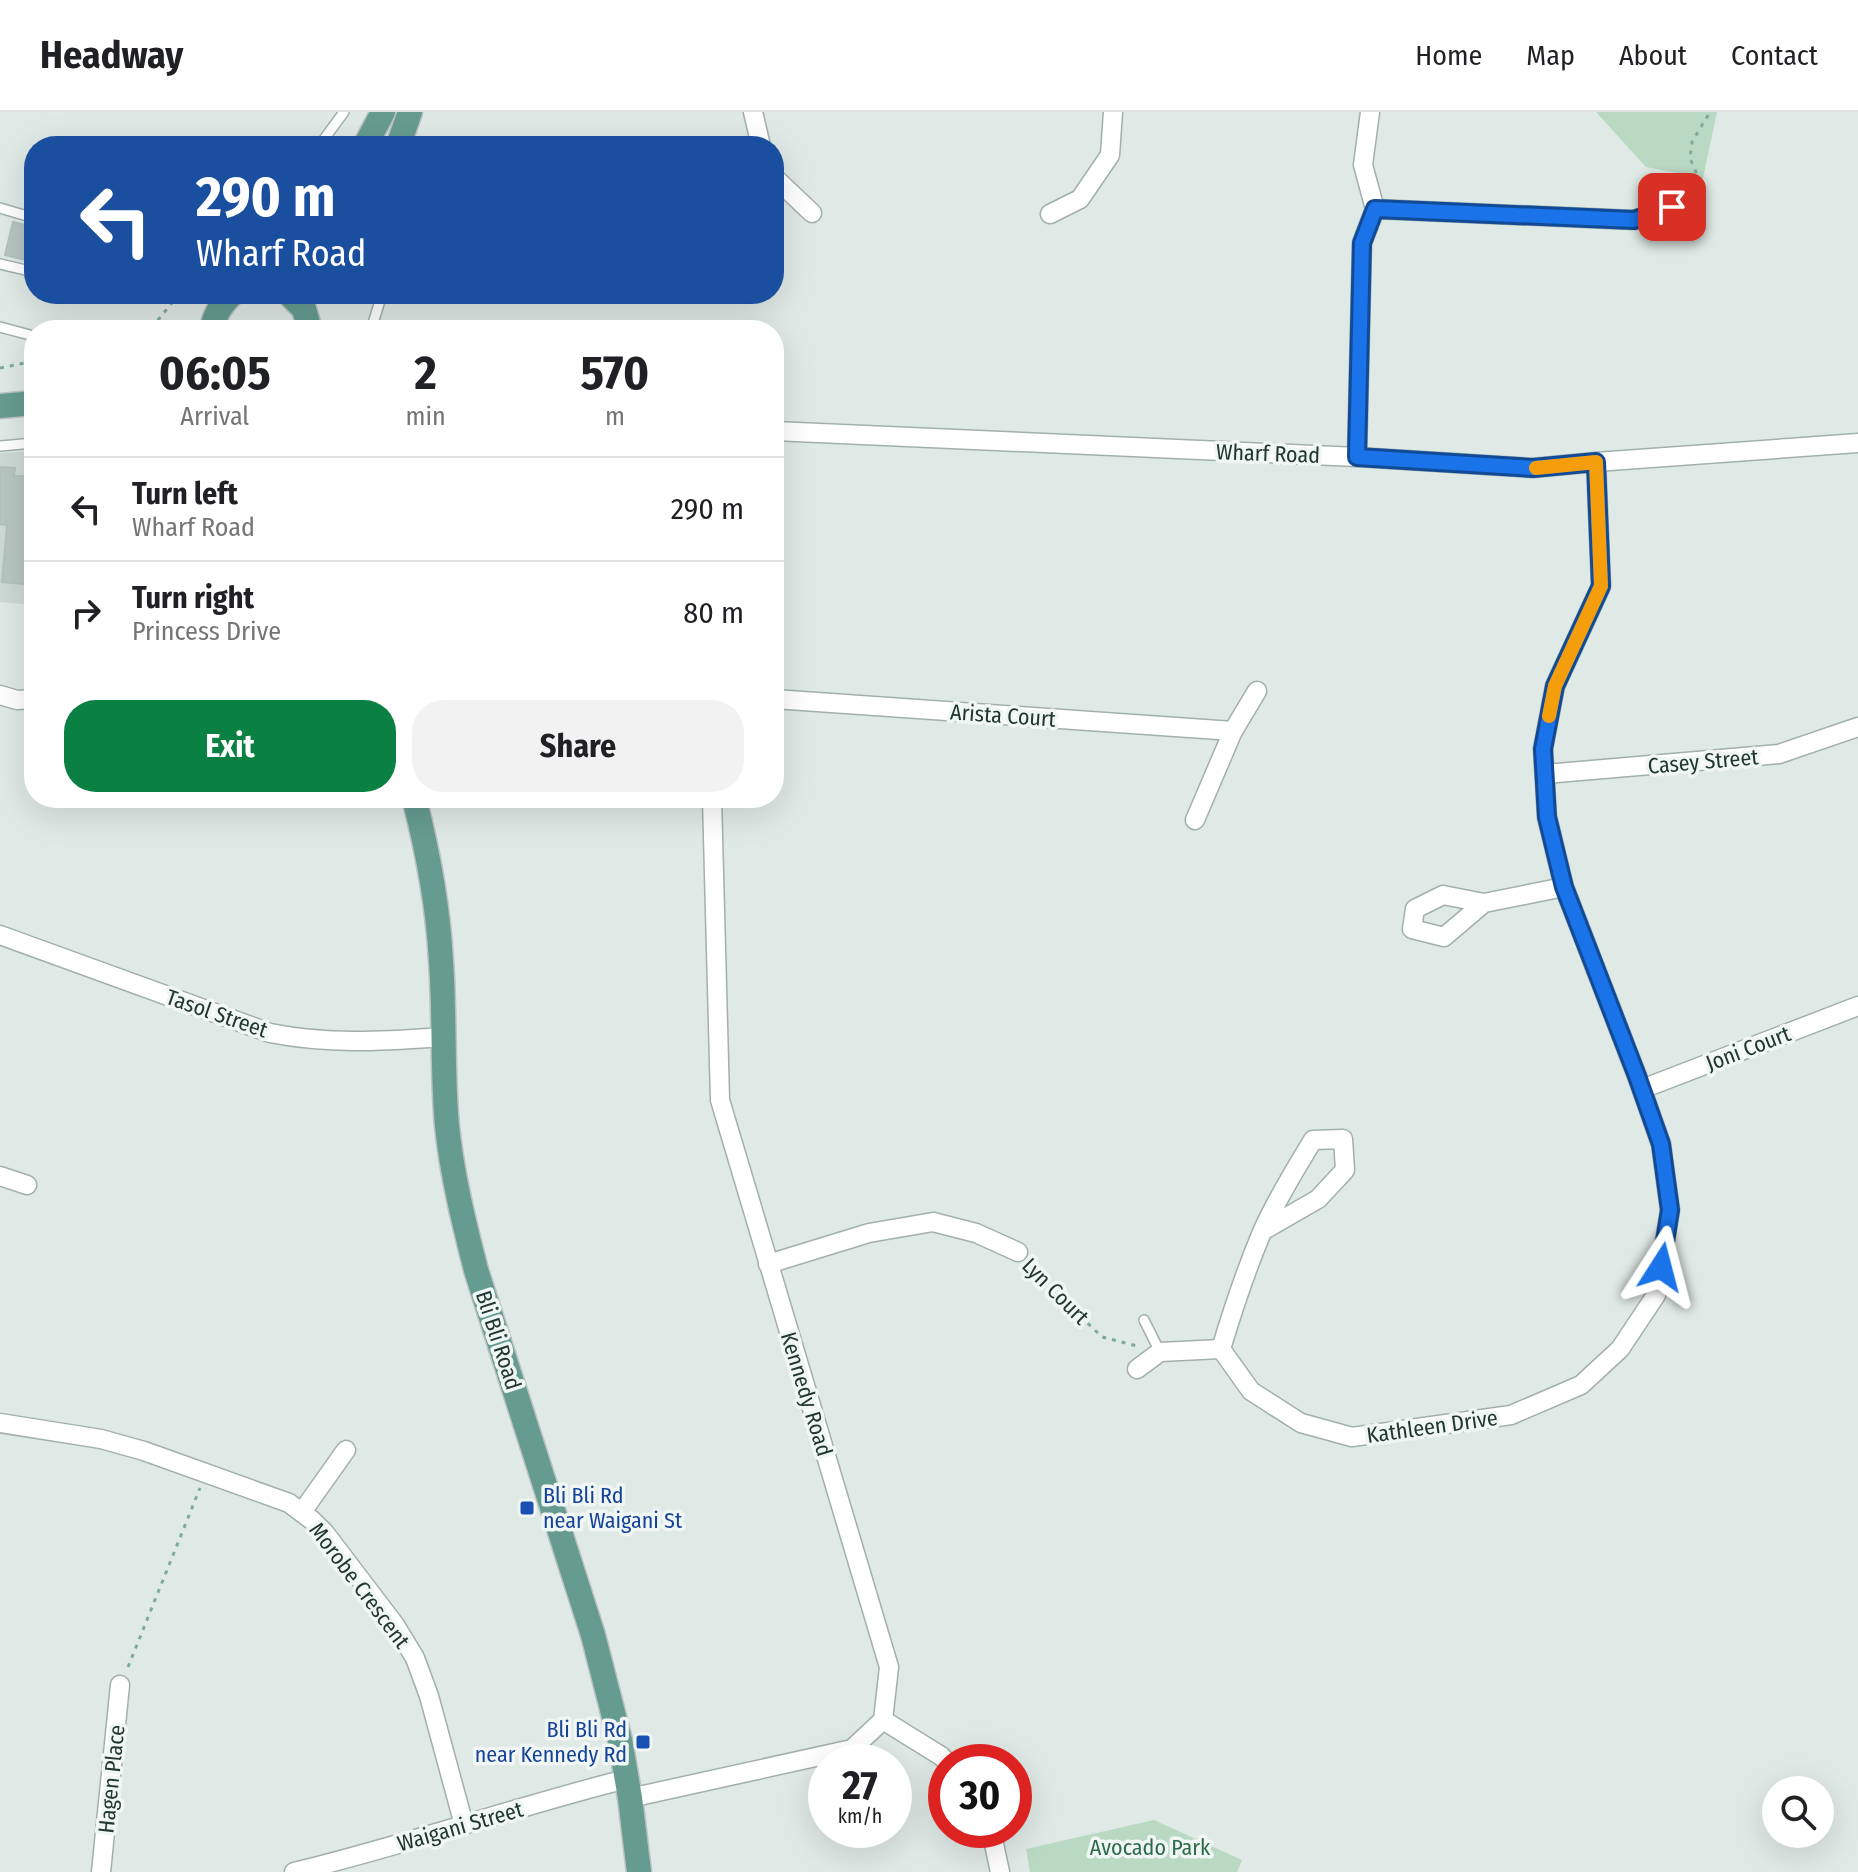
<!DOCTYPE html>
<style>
body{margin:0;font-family:"Fira Sans Condensed",sans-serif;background:#f2f2f2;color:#202124;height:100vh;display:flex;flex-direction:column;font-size:30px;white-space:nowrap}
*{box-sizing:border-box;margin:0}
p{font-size:26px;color:#757577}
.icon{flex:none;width:44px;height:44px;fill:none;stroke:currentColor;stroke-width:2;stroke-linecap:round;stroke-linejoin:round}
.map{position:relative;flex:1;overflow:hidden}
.side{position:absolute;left:24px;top:208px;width:760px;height:488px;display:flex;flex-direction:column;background:#fff;border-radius:32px;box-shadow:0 8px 32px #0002}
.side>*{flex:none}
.hud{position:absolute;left:24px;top:24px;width:760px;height:168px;border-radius:32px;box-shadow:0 8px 32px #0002;background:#1a4fa0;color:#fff;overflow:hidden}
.fabs{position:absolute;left:1762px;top:1664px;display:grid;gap:16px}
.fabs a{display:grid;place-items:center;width:72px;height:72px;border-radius:50%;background:#fff;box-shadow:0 8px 32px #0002;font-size:40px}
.speed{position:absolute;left:808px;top:1632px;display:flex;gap:16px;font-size:40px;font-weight:700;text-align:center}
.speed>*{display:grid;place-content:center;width:104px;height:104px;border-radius:50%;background:#fff;box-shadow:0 8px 32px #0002;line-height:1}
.speed small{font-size:20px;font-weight:400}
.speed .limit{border:12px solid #d22;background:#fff;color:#111}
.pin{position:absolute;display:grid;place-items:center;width:68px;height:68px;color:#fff;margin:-34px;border-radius:16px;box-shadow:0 4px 12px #0006}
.me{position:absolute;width:88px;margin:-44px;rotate:9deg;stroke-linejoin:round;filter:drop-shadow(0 0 6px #0008)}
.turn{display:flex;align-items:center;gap:28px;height:168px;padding:0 40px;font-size:36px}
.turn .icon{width:104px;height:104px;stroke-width:2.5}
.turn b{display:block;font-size:56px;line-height:68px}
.eta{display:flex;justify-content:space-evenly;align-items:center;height:136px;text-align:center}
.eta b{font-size:48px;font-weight:700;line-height:56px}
.cta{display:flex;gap:16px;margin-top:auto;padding:16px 40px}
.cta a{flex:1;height:92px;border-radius:32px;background:#0b8043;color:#fff;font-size:32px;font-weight:700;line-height:92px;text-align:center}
.cta a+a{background:#f2f2f2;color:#202124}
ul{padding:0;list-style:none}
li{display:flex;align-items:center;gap:24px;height:104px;padding:0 40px;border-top:2px solid #e0e0e0}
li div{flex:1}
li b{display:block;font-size:30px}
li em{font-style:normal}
header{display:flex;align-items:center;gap:48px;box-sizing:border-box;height:112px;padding:0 40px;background:#fff;border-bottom:2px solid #e0e0e0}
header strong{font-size:38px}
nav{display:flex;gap:44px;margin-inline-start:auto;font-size:28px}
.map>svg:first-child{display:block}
.built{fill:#cdd9d4}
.green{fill:#b9d9c3}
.building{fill:#b7c6c1;stroke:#b2c2bc;stroke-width:2}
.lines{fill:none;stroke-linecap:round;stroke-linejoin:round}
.lane-casing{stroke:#a2b0ac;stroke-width:12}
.street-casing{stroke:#a2b0ac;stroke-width:21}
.primary-casing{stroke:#bcc3c2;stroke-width:27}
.path{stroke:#81aa9f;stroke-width:3;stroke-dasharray:4 6;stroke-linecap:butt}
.lane{stroke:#fff;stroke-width:9}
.street{stroke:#fff;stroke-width:18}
.primary{stroke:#669c90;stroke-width:24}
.route-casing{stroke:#114b97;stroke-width:20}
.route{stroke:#1a73e8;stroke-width:14}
.slow{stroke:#f59e0b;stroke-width:14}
.transit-dot{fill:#1a4fb4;stroke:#eff6f3;stroke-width:3}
.labels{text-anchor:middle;stroke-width:7;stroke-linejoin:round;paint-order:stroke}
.street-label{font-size:22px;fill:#213732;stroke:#eff6f3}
.transit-label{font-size:22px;fill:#164399;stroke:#eff6f3;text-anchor:start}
.park-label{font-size:22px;fill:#2e6b49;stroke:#eff6f3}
</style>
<header>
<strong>Headway</strong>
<nav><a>Home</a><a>Map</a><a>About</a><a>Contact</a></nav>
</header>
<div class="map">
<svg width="1858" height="1760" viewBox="0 0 1858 1760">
<rect width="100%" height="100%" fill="#dfe9e5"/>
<!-- built -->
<polygon class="built" points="34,339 34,493 0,490 0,341"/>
<!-- green -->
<g class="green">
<polygon points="1596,0 1717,0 1703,66 1646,55"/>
<polygon points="1154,1708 1242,1748 1237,1760 1030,1760 1026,1737"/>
</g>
<!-- building -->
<g class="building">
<polygon points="13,110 34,115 34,150 5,143"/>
<polygon points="0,355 15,356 14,364 34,364 34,473 2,470 7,413 0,412"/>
</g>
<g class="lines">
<!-- lane casing -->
<g class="lane-casing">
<g id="lane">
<polyline points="319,34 344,0"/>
<polyline points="0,96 34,106"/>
<polyline points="0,152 34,160"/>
<polyline points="0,215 30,223"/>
<polyline points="371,218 382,182"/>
<polyline points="0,334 34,331"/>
<polyline points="1144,1208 1160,1240"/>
</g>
</g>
<!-- street casing -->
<g class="street-casing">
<g id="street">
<polyline points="753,0 761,34"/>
<polyline points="774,65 812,101"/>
<polyline points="1375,97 1634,108 1672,95"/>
<polyline points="1050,102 1080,87 1110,43 1113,0"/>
<polyline points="774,319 1357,345 1533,356 1596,350 1858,331"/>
<polyline points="1357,345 1362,131 1375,97 1363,53 1370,0"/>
<polyline points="0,583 17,588 34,587"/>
<polyline points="774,587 1233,619 1195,708"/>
<polyline points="1233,619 1257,579"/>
<polyline points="1545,662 1779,642 1858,615"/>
<polyline points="1484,791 1443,783 1415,797 1412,817 1444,825 1484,791 1564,775"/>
<path d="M0 823 270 921C331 933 383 929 444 925"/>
<polyline points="1642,977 1858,894"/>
<polyline points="0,1064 27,1073"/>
<path d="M1264 1118 1318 1087 1345 1058 1343 1027 1313 1028C1295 1058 1276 1088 1262 1120 1246 1158 1233 1197 1221 1237L1251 1279 1301 1311 1352 1325 1511 1303 1581 1273 1620 1237 1656 1183 1670 1098 1661 1032 1637 964 1564 775 1547 705 1543 637 1555 574 1601 474 1596 350"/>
<polyline points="768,1152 869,1121 933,1110 976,1121 1018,1140"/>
<polyline points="1137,1257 1160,1240 1221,1237"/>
<polyline points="0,1311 101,1327 144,1339 289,1391 313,1409 325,1421 395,1513 415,1546 429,1584 464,1713"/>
<polyline points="302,1400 346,1338"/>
<polyline points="883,1608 941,1644 947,1650"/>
<polyline points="630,1686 852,1637 883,1608 889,1555 720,988 712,686"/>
<polyline points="991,1718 1000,1760"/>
<polyline points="101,1760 120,1573"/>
<path d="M294 1760C406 1733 515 1695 626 1667"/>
</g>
</g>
<!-- primary casing -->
<g class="primary-casing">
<g id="primary">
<polyline points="365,34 383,0"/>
<polyline points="398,34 410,0"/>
<polyline points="289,182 304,197 310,218"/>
<path d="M212 218C214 203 221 192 232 182"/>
<polyline points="0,294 34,291"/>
<path d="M414 686C428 740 438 793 441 849 445 904 442 960 447 1014 452 1063 464 1111 476 1158L593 1523 620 1628 630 1686 639 1760"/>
</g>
</g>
<!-- path -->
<g class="path">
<polyline points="1702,100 1703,89 1701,72 1690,46 1692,30 1710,0"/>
<polyline points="141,218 154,213 179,182"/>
<polyline points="0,256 34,249"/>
<polyline points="1030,1156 1102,1225 1137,1234"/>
<polyline points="128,1555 200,1376"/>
</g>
<!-- lane -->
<use href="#lane" class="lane"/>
<!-- street -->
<use href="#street" class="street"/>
<!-- primary -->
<use href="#primary" class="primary"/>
</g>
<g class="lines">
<!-- route casing -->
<g class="route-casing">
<polyline id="route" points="1661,1155 1670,1098 1661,1032 1637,964 1564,775 1547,705 1543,637 1555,574 1601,474 1596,350 1533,356 1357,345 1362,131 1375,97 1634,108 1672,95"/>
</g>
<!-- route -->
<use href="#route" class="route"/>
<!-- slow -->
<polyline class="slow" points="1536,356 1596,350 1601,474 1555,574 1549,604"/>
</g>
<!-- markers -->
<g class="transit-dot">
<rect x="519" y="1388" width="16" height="16" rx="4"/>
<rect x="635" y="1622" width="16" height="16" rx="4"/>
</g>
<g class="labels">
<!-- street labels -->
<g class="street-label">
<text transform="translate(1268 341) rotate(2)" y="8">Wharf Road</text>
<text transform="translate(1003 603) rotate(4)" y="8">Arista Court</text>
<text transform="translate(1703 649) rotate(-5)" y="8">Casey Street</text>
<text transform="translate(217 901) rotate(19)" y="8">Tasol Street</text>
<text transform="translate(1748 936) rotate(-21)" y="8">Joni Court</text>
<text transform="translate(1056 1179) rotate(45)" y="8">Lyn Court</text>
<text transform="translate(499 1228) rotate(72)" y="8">Bli Bli Road</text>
<text transform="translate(807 1282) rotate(73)" y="8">Kennedy Road</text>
<text transform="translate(1432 1314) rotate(-8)" y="8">Kathleen Drive</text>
<text transform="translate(360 1473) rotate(53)" y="8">Morobe Crescent</text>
<text transform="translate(111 1667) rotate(-84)" y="8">Hagen Place</text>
<text transform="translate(460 1714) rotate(-16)" y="8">Waigani Street</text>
</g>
<!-- transit labels -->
<g class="transit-label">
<text x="543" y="1391">Bli Bli Rd<tspan x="543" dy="25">near Waigani St</tspan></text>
<text x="627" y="1625" text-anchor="end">Bli Bli Rd<tspan x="627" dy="25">near Kennedy Rd</tspan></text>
</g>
<!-- park labels -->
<g class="park-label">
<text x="1150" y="1743">Avocado Park</text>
</g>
</g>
</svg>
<div class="fabs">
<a><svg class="icon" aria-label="search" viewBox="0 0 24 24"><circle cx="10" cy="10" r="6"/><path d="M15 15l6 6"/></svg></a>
</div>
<div class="speed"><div>27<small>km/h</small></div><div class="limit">30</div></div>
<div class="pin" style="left:1672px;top:95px;background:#d93025"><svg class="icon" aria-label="arrive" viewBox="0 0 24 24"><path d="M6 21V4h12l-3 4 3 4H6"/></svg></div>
<svg class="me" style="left:1661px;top:1155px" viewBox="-20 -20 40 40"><path d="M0-17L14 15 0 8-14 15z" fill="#1a73e8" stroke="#fff" stroke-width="4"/></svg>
<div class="hud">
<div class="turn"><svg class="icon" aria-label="left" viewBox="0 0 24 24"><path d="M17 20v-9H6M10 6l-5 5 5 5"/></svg><div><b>290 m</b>Wharf Road</div></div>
</div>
<section class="side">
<div class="eta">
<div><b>06:05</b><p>Arrival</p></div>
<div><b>2</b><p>min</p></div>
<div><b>570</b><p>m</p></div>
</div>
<ul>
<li><svg class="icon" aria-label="left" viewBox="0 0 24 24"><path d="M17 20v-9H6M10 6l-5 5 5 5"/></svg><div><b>Turn left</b><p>Wharf Road</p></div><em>290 m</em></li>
<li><svg class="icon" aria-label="right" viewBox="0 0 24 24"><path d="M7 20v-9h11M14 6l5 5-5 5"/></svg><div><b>Turn right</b><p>Princess Drive</p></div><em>80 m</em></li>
</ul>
<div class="cta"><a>Exit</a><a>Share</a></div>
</section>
</div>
